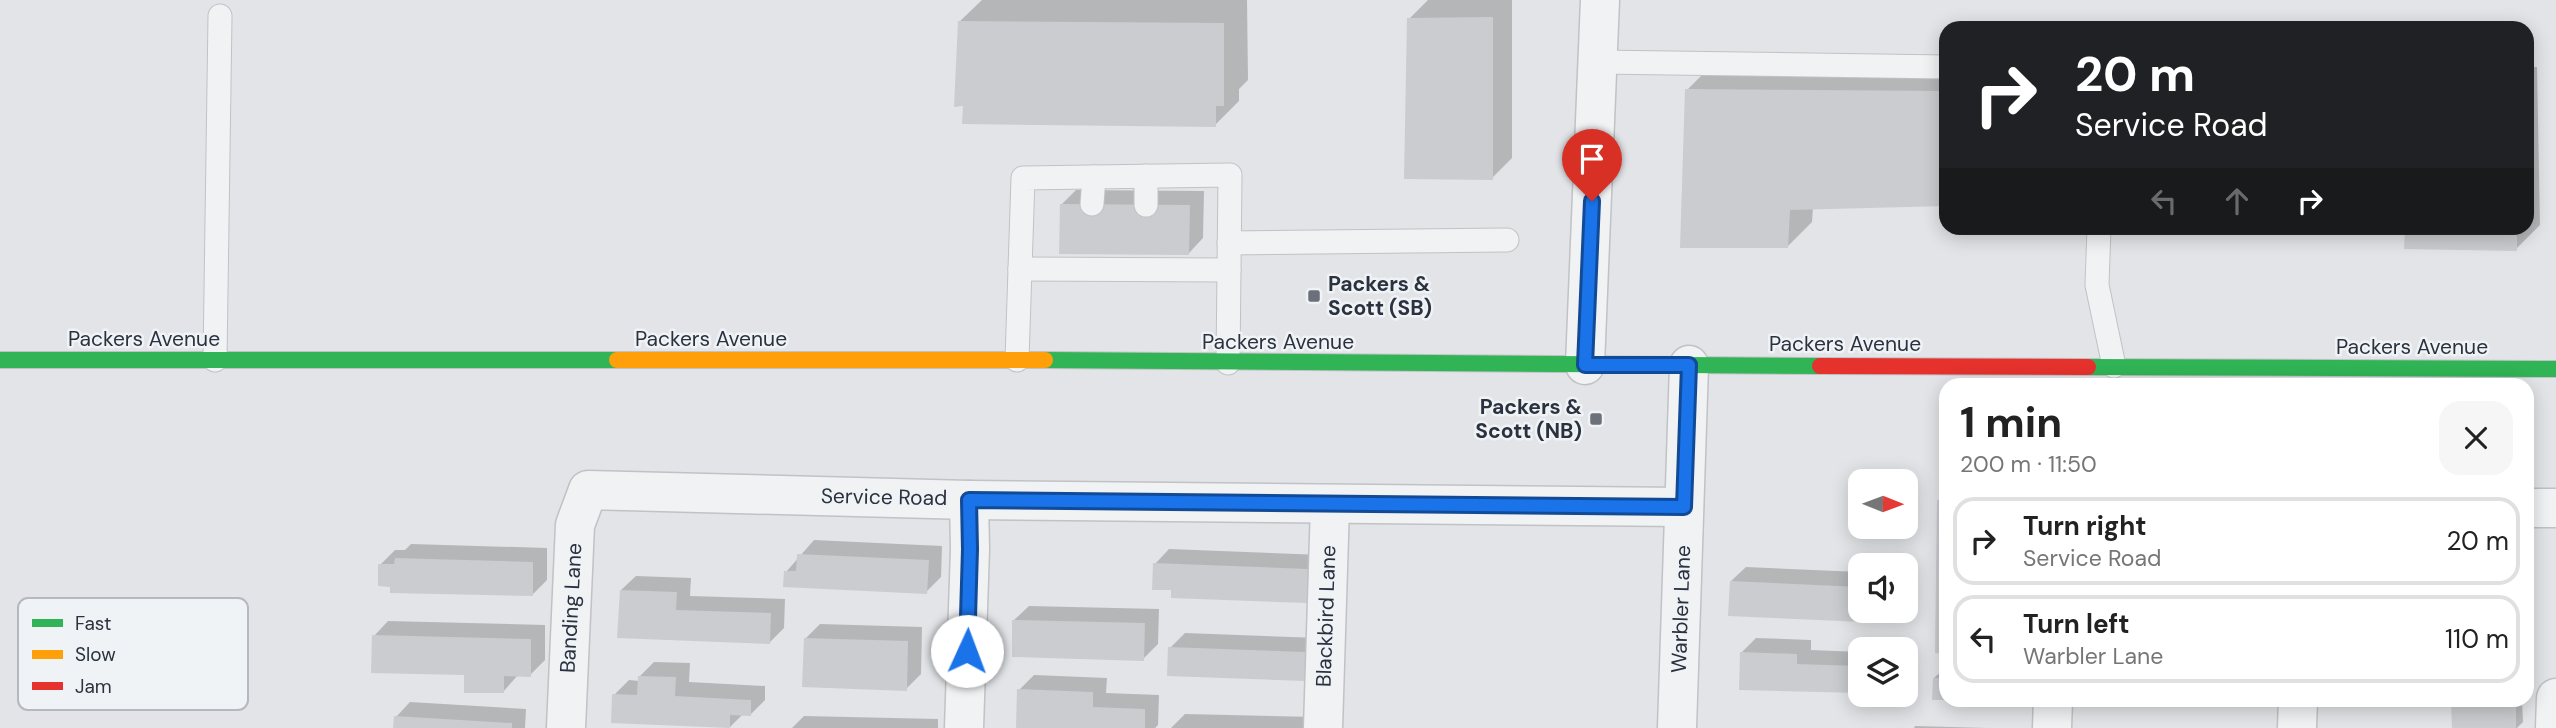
<!DOCTYPE html>
<meta charset="utf-8">
<style>
body{margin:0;font-family:"DM Sans",sans-serif;background:#f6f6f6;color:#222;height:100vh;display:flex;flex-direction:column;font-size:26px;white-space:nowrap}
*{box-sizing:border-box;margin:0}
p{font-size:23px;color:#767676}
.icon{flex:none;width:38px;height:38px;fill:none;stroke:currentColor;stroke-width:2;stroke-linecap:round;stroke-linejoin:round}
.map{position:relative;flex:1;overflow:hidden}
.details{position:absolute;left:1939px;top:378px;width:595px;height:329px;display:flex;flex-direction:column;background:#fff;border-radius:21px;box-shadow:0 4px 18px #0003}
.details>*{flex:none}
.top-card{position:absolute;left:1939px;top:21px;width:595px;height:214px;border-radius:21px;box-shadow:0 4px 18px #0003;background:#202124;color:#fff;overflow:hidden}
.needle{width:46px;rotate:91deg}
.controls{position:absolute;left:1848px;top:469px;display:grid;gap:14px}
.controls a{display:grid;place-items:center;width:70px;height:70px;border-radius:14px;background:#fff;box-shadow:0 4px 18px #0003;font-size:35px}
.pin{position:absolute;display:grid;place-items:center;width:60px;height:60px;color:#fff;margin:-72px -30px;border-radius:50% 50% 50% 0;rotate:-45deg;box-shadow:0 0 7px #0007}
.pin .icon{rotate:45deg}
.me{position:absolute;width:77px;margin:-38px;rotate:2deg;stroke-linejoin:round;filter:drop-shadow(0 0 5px #0008)}
.turn{display:flex;align-items:center;gap:24px;height:147px;padding:0 21px;font-size:32px}
.turn .icon{width:91px;height:91px;stroke-width:2.5}
.turn b{display:block;font-size:49px;line-height:60px}
.lanes{display:flex;align-items:center;height:66px;padding:0 21px;background:#0003;justify-content:center;gap:35px;direction:ltr}
.lanes .off{opacity:.35}
.round{display:grid;place-items:center;flex:none;width:74px;height:74px;border-radius:21px;background:#f6f6f6}
.overview{display:flex;align-items:center;justify-content:space-between;height:119px;padding:0 21px}
h1{font-size:42px;font-weight:700;line-height:52px}
ul{padding:0;list-style:none}
li{display:flex;align-items:center;gap:21px;height:88px;margin:0 14px 10px;padding:0 7px;border:4px solid #e0e0e0;border-radius:21px}
li div{flex:1}
li b{display:block;font-size:26px}
li em{font-style:normal}
.map>svg:first-child{display:block}
.shadow{fill:#0003}
.building{fill:#cbcccf}
.lines{fill:none;stroke-linecap:round;stroke-linejoin:round}
.lane-casing{stroke:#c1c2c5;stroke-width:25}
.street-casing{stroke:#c1c2c5;stroke-width:41}
.fast-casing{stroke:#c1c2c5;stroke-width:18}
.slow-casing{stroke:#c1c2c5;stroke-width:18}
.jam-casing{stroke:#c1c2c5;stroke-width:18}
.lane{stroke:#f1f2f4;stroke-width:23}
.street{stroke:#f1f2f4;stroke-width:38}
.fast{stroke:#30b455;stroke-width:16}
.slow{stroke:#ff9f0a;stroke-width:16}
.jam{stroke:#e5322d;stroke-width:16}
.route-casing{stroke:#114b97;stroke-width:18}
.route{stroke:#1a73e8;stroke-width:12}
.poi-dot{fill:#6b707a;stroke:#f0f3f6;stroke-width:2.5}
.labels{text-anchor:middle;stroke-width:5;stroke-linejoin:round;paint-order:stroke}
.poi-label{font-size:21px;font-weight:bold;fill:#2b323f;stroke:#f0f3f6;text-anchor:start}
.street-label{font-size:21px;fill:#2b323f;stroke:#f0f3f6}
.key{fill:#f0f3f6;stroke:#b5b9bf;stroke-width:2}
.key-label{font-size:19px;fill:#2b323f}
</style>
<div class="map">
<svg width="2556" height="728" viewBox="0 0 2556 728">
<rect width="100%" height="100%" fill="#e2e4e7"/>
<!-- shadow -->
<g class="shadow">
<polygon points="982,0 1247,0 1248,80 1239,89 1239,101 1215,125 964,104 959,22"/>
<polygon points="1428,0 1512,0 1512,158 1492,178 1409,19"/>
<polygon points="1711,66 1946,67 1946,204 1813,207 1812,222 1788,246 1687,90"/>
<polygon points="2527,67 2537,67 2540,225 2516,249 2406,247 2406,228 2527,228"/>
<polygon points="1076,190 1204,191 1203,238 1189,253 1061,205"/>
<polygon points="814,540 942,546 941,577 926,592 786,572"/>
<polygon points="411,544 547,548 547,580 532,595 380,565 395,550 405,550"/>
<polygon points="1169,549 1322,555 1321,587 1306,601 1173,589 1155,564"/>
<polygon points="1746,567 1860,572 1860,611 1896,611 1886,621 1731,581"/>
<polygon points="636,576 691,578 690,596 785,599 784,628 769,643 619,636 621,590"/>
<polygon points="1029,606 1159,609 1158,644 1143,659 1014,620"/>
<polygon points="388,621 545,625 545,660 530,675 518,675 503,692 466,674 374,636"/>
<polygon points="820,624 922,627 921,674 906,689 805,639"/>
<polygon points="1185,633 1320,638 1319,664 1304,679 1170,648"/>
<polygon points="1756,638 1811,640 1811,650 1860,652 1860,691 1741,689 1741,653"/>
<polygon points="654,662 690,663 689,682 765,686 765,700 750,715 743,714 730,727 614,695 629,680 639,681 640,676"/>
<polygon points="1946,667 1946,698 1934,678"/>
<polygon points="1034,675 1107,678 1106,693 1159,695 1158,725 1155,728 1018,728 1019,690"/>
<polygon points="2457,700 2522,700 2523,722 2517,728 2454,728 2453,703"/>
<polygon points="410,702 526,709 525,728 395,728 396,717"/>
<polygon points="1185,714 1315,717 1315,728 1171,728"/>
<polygon points="804,716 938,719 938,728 792,728"/>
<polygon points="1915,726 1988,728 1914,728"/>
</g>
<!-- building -->
<g class="building">
<polygon points="1493,17 1493,180 1404,179 1407,18"/>
<polygon points="958,21 1224,23 1224,106 1216,106 1216,127 962,124 963,106 954,107"/>
<polygon points="1685,89 1946,91 1946,206 1790,210 1788,248 1680,248"/>
<polygon points="1060,204 1190,205 1189,255 1059,254"/>
<polygon points="2405,228 2517,228 2517,251 2404,249"/>
<polygon points="1937,500 1946,501 1946,654 1935,653"/>
<polygon points="797,554 929,560 927,594 783,587 784,571 796,571"/>
<polygon points="395,558 533,562 533,596 390,593 390,587 378,586 378,564 394,564"/>
<polygon points="1153,563 1308,569 1307,603 1171,598 1171,590 1152,590"/>
<polygon points="1730,581 1860,587 1860,611 1887,611 1886,623 1728,616"/>
<polygon points="620,590 677,592 676,610 771,613 770,644 617,638"/>
<polygon points="1012,620 1145,623 1144,661 1012,657"/>
<polygon points="372,635 531,639 531,677 504,676 504,693 464,693 464,675 371,673"/>
<polygon points="804,638 908,641 907,691 802,687"/>
<polygon points="1168,647 1306,652 1305,681 1167,676"/>
<polygon points="1740,652 1797,654 1797,664 1860,666 1860,693 1739,690"/>
<polygon points="638,676 676,677 675,696 751,700 751,716 730,715 730,728 611,723 612,694 637,695"/>
<polygon points="1933,678 1946,678 1946,700 1932,700"/>
<polygon points="1017,689 1093,692 1093,707 1145,709 1145,728 1016,728"/>
<polygon points="2186,700 2252,700 2252,704 2185,703"/>
<polygon points="2451,703 2516,706 2516,728 2452,728"/>
<polygon points="394,716 512,723 512,728 393,728"/>
</g>
<g class="lines">
<!-- lane casing -->
<g class="lane-casing">
<g id="lane">
<polyline points="1598,62 1946,67"/>
<polyline points="1092,204 1094,177"/>
<polyline points="1146,205 1146,176"/>
<polyline points="2099,228 2097,285 2114,366"/>
<polyline points="1229,243 1507,240"/>
<polyline points="1020,269 1229,270"/>
<polyline points="215,360 220,16"/>
<polyline points="1017,360 1023,178 1230,175 1228,363"/>
</g>
</g>
<!-- street casing -->
<g class="street-casing">
<g id="street">
<polyline points="1585,365 1600,0"/>
<polyline points="2527,508 2556,508"/>
<polyline points="566,728 575,525 588,490 969,500 1684,507"/>
<polyline points="964,728 970,549 969,500"/>
<polyline points="1323,728 1330,505"/>
<polyline points="1677,728 1689,365"/>
<polyline points="2052,728 2053,700"/>
<polyline points="2297,728 2298,700"/>
<polyline points="2555,728 2556,698"/>
</g>
</g>
<!-- fast casing -->
<g class="fast-casing">
<g id="fast">
<polyline points="0,360 617,360"/>
<polyline points="1045,360 1820,366"/>
<polyline points="2088,367 2556,369"/>
</g>
</g>
<!-- slow casing -->
<g class="slow-casing">
<polyline id="slow" points="617,360 1045,360"/>
</g>
<!-- jam casing -->
<g class="jam-casing">
<polyline id="jam" points="1820,366 2088,367"/>
</g>
<!-- lane -->
<use href="#lane" class="lane"/>
<!-- street -->
<use href="#street" class="street"/>
<!-- fast -->
<use href="#fast" class="fast"/>
<!-- slow -->
<use href="#slow" class="slow"/>
<!-- jam -->
<use href="#jam" class="jam"/>
</g>
<g class="lines">
<!-- route casing -->
<g class="route-casing">
<polyline id="route" points="967,651 970,549 969,500 1684,507 1689,365 1585,365 1592,201"/>
</g>
<!-- route -->
<use href="#route" class="route"/>
</g>
<!-- markers -->
<g class="poi-dot">
<rect x="1307" y="289" width="14" height="14" rx="3.5"/>
<rect x="1589" y="412" width="14" height="14" rx="3.5"/>
</g>
<g class="labels">
<!-- poi labels -->
<g class="poi-label">
<text x="1328" y="291">Packers &amp;<tspan x="1328" dy="24">Scott (SB)</tspan></text>
<text x="1582" y="414" text-anchor="end">Packers &amp;<tspan x="1582" dy="24">Scott (NB)</tspan></text>
</g>
<!-- street labels -->
<g class="street-label">
<text x="144" y="346">Packers Avenue</text>
<text x="711" y="346">Packers Avenue</text>
<text x="1278" y="349">Packers Avenue</text>
<text x="1845" y="351">Packers Avenue</text>
<text x="2412" y="354">Packers Avenue</text>
<text transform="translate(884 497) rotate(1)" y="7">Service Road</text>
<text transform="translate(571 608) rotate(-87)" y="7">Banding Lane</text>
<text transform="translate(1681 609) rotate(-88)" y="7">Warbler Lane</text>
<text transform="translate(1326 616) rotate(-88)" y="7">Blackbird Lane</text>
</g>
</g>
<!-- legend -->
<rect x="18" y="598" width="230" height="112" rx="10" class="key"/>
<rect x="32" y="619" width="31" height="8" fill="#30b455"/>
<rect x="32" y="650" width="31" height="9" fill="#ff9f0a"/>
<rect x="32" y="682" width="31" height="8" fill="#e5322d"/>
<g class="key-label">
<text x="75" y="630">Fast</text>
<text x="75" y="661">Slow</text>
<text x="75" y="693">Jam</text>
</g>
</svg>
<div class="controls">
<a><svg class="needle" viewBox="-14 -14 28 28"><path d="M0-13l5 13h-10z" fill="#e53935"/><path d="M0 13l5-13h-10z" fill="#767676"/></svg></a>
<a><svg class="icon" aria-label="sound" viewBox="0 0 24 24"><path d="M4 9h4l5-4v14l-5-4H4zM17 9q2 3 0 6"/></svg></a>
<a><svg class="icon" aria-label="layers" viewBox="0 0 24 24"><path d="M12 4l9 5-9 5-9-5zM3 14l9 5 9-5"/></svg></a>
</div>
<div class="pin" style="left:1592px;top:201px;background:#d93025"><svg class="icon" aria-label="arrive" viewBox="0 0 24 24"><path d="M6 21V4h12l-3 4 3 4H6"/></svg></div>
<svg class="me" style="left:967px;top:651px" viewBox="-20 -20 40 40"><circle r="19" fill="#fff"/><path d="M0-13L10 11 0 6-10 11z" fill="#1a73e8"/></svg>
<div class="top-card">
<div class="turn"><svg class="icon" aria-label="right" viewBox="0 0 24 24"><path d="M7 20v-9h11M14 6l5 5-5 5"/></svg><div><b>20 m</b>Service Road</div></div>
<div class="lanes"><svg class="icon off" aria-label="left" viewBox="0 0 24 24"><path d="M17 20v-9H6M10 6l-5 5 5 5"/></svg><svg class="icon off" aria-label="ahead" viewBox="0 0 24 24"><path d="M12 20V5M6 11l6-6 6 6"/></svg><svg class="icon" aria-label="right" viewBox="0 0 24 24"><path d="M7 20v-9h11M14 6l5 5-5 5"/></svg></div>
</div>
<section class="details">
<div class="overview"><div><h1>1 min</h1><p>200 m · 11:50</p></div><a class="round"><svg class="icon" aria-label="close" viewBox="0 0 24 24"><path d="M6 6l12 12M18 6L6 18"/></svg></a></div>
<ul>
<li><svg class="icon" aria-label="right" viewBox="0 0 24 24"><path d="M7 20v-9h11M14 6l5 5-5 5"/></svg><div><b>Turn right</b><p>Service Road</p></div><em>20 m</em></li>
<li><svg class="icon" aria-label="left" viewBox="0 0 24 24"><path d="M17 20v-9H6M10 6l-5 5 5 5"/></svg><div><b>Turn left</b><p>Warbler Lane</p></div><em>110 m</em></li>
</ul>
</section>
</div>
